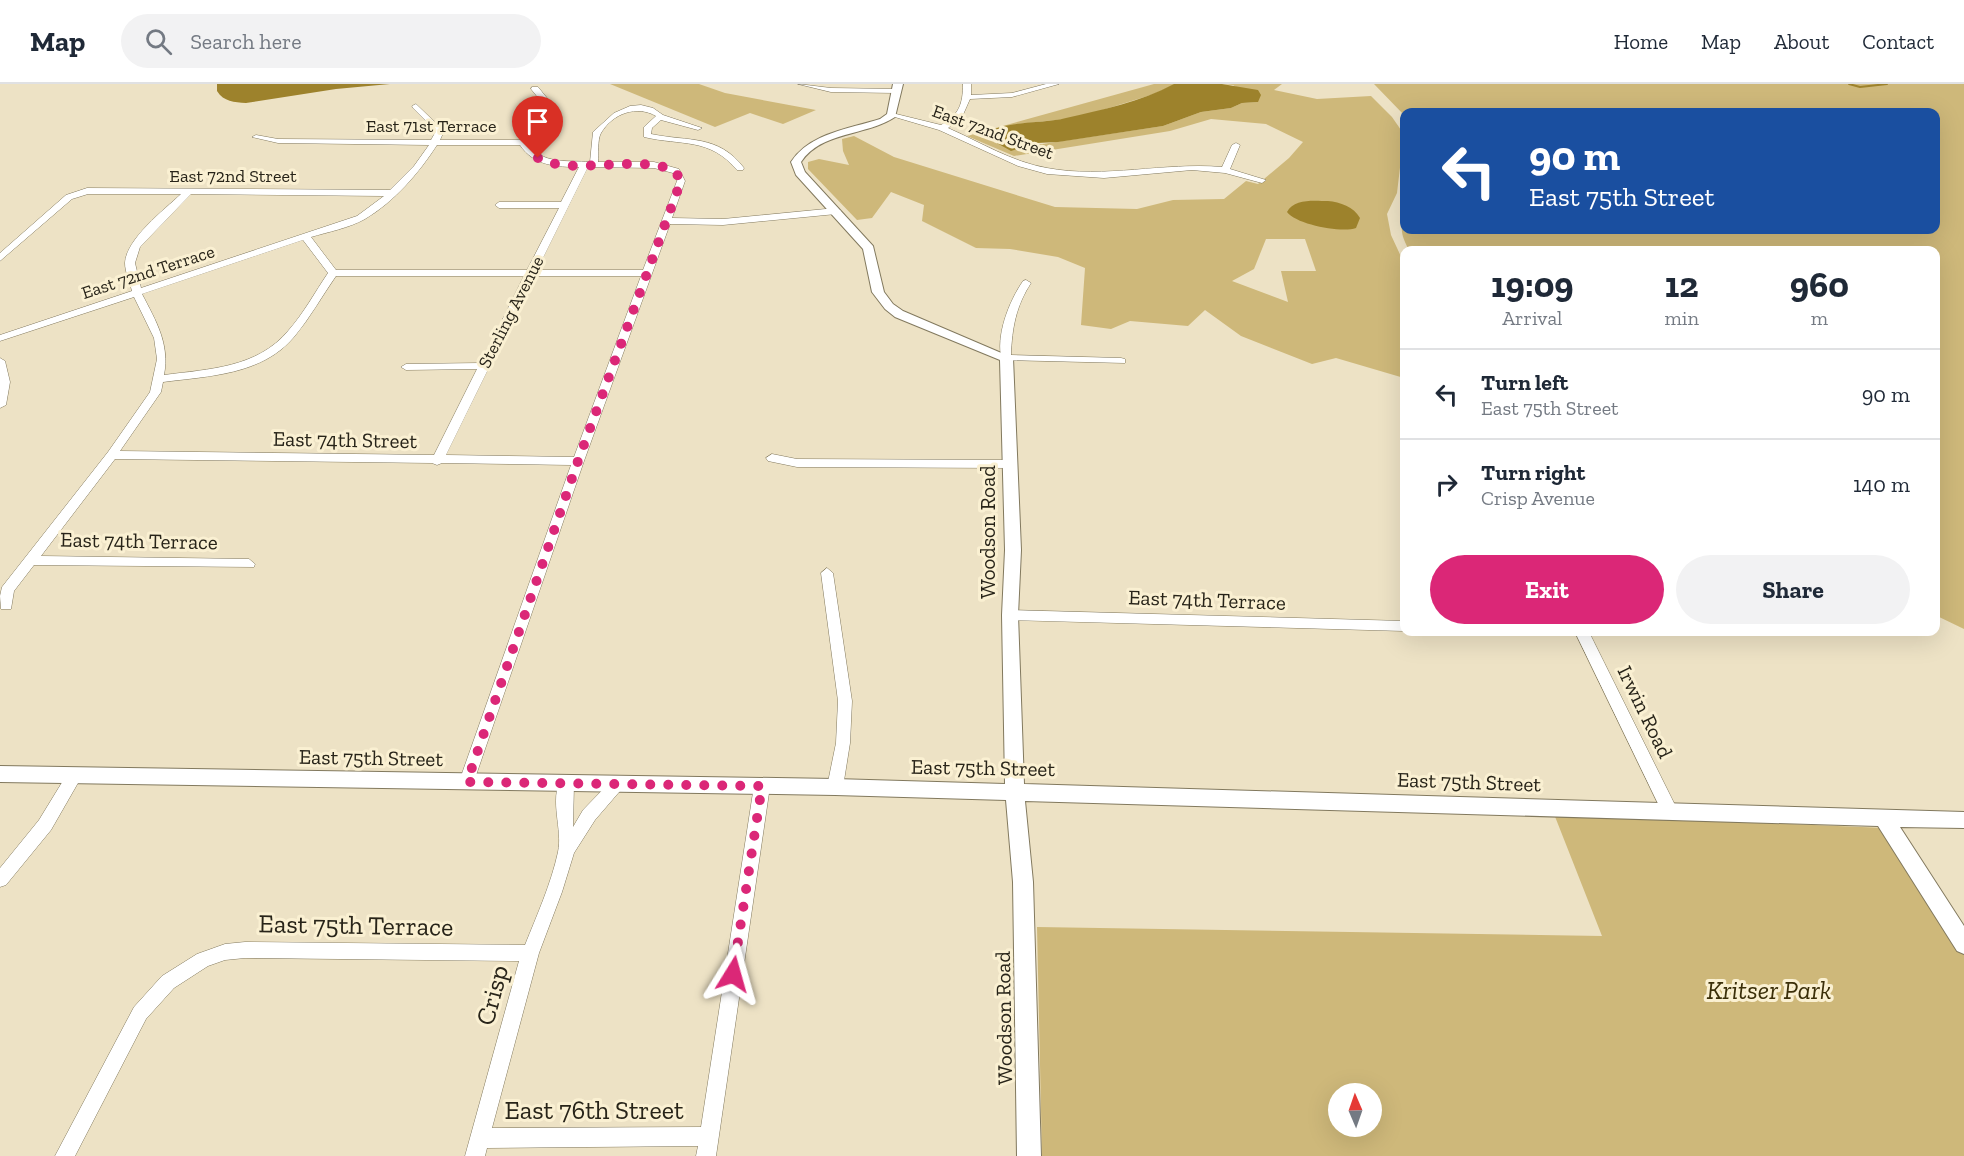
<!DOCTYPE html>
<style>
body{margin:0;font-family:"Zilla Slab",serif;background:#f2f2f3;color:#1f2937;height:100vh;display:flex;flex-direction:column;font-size:22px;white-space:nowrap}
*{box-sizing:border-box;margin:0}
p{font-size:20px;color:#747a83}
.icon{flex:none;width:33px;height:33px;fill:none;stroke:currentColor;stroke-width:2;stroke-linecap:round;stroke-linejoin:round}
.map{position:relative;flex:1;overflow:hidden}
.sheet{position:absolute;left:1400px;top:162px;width:540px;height:390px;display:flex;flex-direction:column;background:#fff;border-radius:12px;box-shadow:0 6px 24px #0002}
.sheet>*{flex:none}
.guide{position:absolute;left:1400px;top:24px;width:540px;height:126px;border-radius:12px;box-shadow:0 6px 24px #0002;background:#1a4fa0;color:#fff;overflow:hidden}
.needle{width:39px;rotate:358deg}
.buttons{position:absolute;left:1328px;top:999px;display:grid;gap:12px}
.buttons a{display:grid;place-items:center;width:54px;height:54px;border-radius:50%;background:#fff;box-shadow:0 6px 24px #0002;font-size:30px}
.pin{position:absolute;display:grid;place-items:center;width:51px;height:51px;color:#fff;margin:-62px -26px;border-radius:50% 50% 50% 0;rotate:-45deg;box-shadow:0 0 6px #0007}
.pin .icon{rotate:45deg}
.me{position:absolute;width:66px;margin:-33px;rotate:8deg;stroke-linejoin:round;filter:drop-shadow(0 0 4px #0008)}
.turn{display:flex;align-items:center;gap:21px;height:126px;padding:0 30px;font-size:27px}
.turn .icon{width:78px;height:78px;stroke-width:2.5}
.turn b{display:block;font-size:42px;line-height:51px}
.eta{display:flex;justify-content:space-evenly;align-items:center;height:102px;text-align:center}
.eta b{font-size:36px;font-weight:700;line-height:42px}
.primary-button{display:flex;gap:12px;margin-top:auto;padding:12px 30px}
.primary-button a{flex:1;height:69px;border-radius:36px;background:#db2777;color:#fff;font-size:24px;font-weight:700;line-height:69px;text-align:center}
.primary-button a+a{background:#f2f2f3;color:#1f2937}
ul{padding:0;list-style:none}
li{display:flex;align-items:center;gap:18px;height:90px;padding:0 30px;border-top:2px solid #e0e1e3}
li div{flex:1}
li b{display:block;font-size:22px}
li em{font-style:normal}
header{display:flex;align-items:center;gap:36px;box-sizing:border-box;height:84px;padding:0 30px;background:#fff;border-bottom:2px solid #e0e1e3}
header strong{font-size:28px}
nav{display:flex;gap:33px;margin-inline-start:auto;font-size:21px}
.search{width:420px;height:54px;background:#f2f2f3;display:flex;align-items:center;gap:15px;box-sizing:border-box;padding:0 21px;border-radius:33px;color:#747a83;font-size:22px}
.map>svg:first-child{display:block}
.green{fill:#ceb87a;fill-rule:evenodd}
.water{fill:#9d822c}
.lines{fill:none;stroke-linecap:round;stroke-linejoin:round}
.stream{stroke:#9d822c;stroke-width:2}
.minor-casing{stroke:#82795e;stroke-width:1}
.tertiary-casing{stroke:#82795e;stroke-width:2}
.minor{fill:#fff;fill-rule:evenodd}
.tertiary{fill:#fff;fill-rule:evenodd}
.route{stroke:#db2777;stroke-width:10;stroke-dasharray:0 18}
.labels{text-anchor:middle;stroke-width:6;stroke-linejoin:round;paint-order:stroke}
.far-street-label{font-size:18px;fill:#282419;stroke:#faf0d2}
.street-label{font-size:21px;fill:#282419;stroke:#faf0d2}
.near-street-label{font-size:26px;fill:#282419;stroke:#faf0d2}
.near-park-label{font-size:26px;font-style:italic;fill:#3b2f09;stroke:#faf0d2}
</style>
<header>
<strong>Map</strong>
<div class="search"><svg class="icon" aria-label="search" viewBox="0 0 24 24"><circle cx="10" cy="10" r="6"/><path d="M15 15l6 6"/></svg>Search here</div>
<nav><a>Home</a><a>Map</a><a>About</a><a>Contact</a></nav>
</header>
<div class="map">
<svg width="1964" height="1072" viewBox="0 0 1964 1072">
<rect width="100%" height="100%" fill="#ede2c5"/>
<!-- green -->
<g class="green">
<polygon points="610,0 699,0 725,9 816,26 783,40 750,29 715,43"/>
<path d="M1154 0H1177L1151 11 1096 28 1065 35 1018 40 990 47 1022 63 1163 42 1201 28 1231 24 1242 19 1258 18 1233 1 1222 0H1282L1274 6 1317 15 1371 12 1392 33 1401 46 1403 58 1397 109 1387 130 1391 151 1404 179V294L1336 274 1312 280 1241 252 1205 226 1188 242 1130 237 1111 245 1081 241 1085 184 1058 173 1010 165 976 164 922 137 924 121 891 108 872 134 857 136 808 85V78L819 75 849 81 843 67 842 55 854 52 894 73 1055 123 1137 125 1173 116 1224 115 1246 97 1258 100 1289 74 1303 58 1266 40 1211 35 1170 47 1014 72 967 52ZM1266 155H1305L1316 187H1281L1288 218 1232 197 1254 185Z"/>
<path d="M1374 0H1964V545L1935 531V166H1409C1403 155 1399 146 1404 133V146H1935V28H1404V31Z"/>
<path d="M1554 730 1885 744 1964 869V1072H1042L1037 843 1602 852ZM1338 1010H1371V1042H1338Z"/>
</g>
<!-- water -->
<g class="water">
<path d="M217 0H390L336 5 246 19C234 18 224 18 217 7Z"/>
<path d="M1174 0H1222L1258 6 1261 11 1258 18 1242 19 1231 24 1201 28 1163 42 1058 58 1037 59 1011 67 988 54 986 50C1004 36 1044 40 1066 34 1101 26 1141 18 1174 0Z"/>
<path d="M1328 117C1340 118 1354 123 1360 134L1356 144C1342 149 1297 141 1287 128 1294 114 1315 117 1328 117Z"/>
</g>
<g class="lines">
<!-- stream -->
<polyline class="stream" points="1849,0 1860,3 1887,0"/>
<!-- minor casing -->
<g class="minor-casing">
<g id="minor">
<polygon points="798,0 831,4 896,5 900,7 896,9 831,8"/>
<path d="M963 0H971V11L1012 9 1046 0H1059L1012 13 970 15 962 33 948 44C980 58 1012 78 1047 84 1105 95 1164 78 1222 83L1232 61 1236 59 1240 61 1230 85 1266 96 1262 99 1225 89 1192 86 1104 94 1047 90 1018 82 939 46 888 31 892 29 941 41C959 31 963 20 963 0Z"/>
<path d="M532 3H538L547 14 549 21 527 59C542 81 567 76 590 78L593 48 614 29 630 22 641 21 653 24 663 31 702 44 698 46 661 36 652 44 651 50C689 58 718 50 744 84L743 86H737C709 53 682 62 644 53V43L656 32C637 21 613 29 601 49 597 56 599 70 598 78H654L679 85 685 97 672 134 723 135 836 124 841 127 836 130 723 141 670 140 584 377 472 703 467 705 462 703 459 698 571 381 442 379 437 381 432 379 115 375 41 472 249 475 255 480 254 483 34 481 14 507 11 525H1L0 512 2 503 108 368 150 308 157 275 154 254 134 213 0 257V251L132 207C130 199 125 188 125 179 126 155 164 126 181 110H88L72 115 0 177V169L66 111 87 104 390 106 414 82 429 61 278 59 252 53 256 51 278 55 431 56 436 47 413 24 412 22 416 20 444 47 440 56H520L541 24 540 16 531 5ZM437 61H520C534 82 557 83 579 83L561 118H499L495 121 499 124H559L527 186H336L311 153C328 148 349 144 365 135 394 118 419 89 437 61ZM588 83 654 84 673 89 677 97 643 186H537ZM191 110 384 112 357 132 141 204 135 179 140 163ZM303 156 328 189C315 208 304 229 288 247 257 284 209 285 164 291 170 260 156 237 142 210ZM336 192H524L481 279 406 280 401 283 406 286 477 285 434 371 120 367 161 308 163 298C209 292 262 291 294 253 310 234 322 212 336 192ZM534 192H641L574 373 446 371Z"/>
<path d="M1026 196 1031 199C1016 222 1012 244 1011 271L1121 274 1125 275V279L1002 276C995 253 1009 217 1023 197Z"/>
<polygon points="0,274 5,277 10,298 6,321 0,324"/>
<polygon points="772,370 797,375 1010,376 1016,380 1010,384 797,383 768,377 766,374"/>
<polygon points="827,484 833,489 852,617 850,659 843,703 840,708 835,710 830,708 827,703 836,659 838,617 821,489"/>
<polygon points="1010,526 1404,537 1404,547 1010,536 1003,531"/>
<polygon points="1575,548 1589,548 1678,727 1676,732 1670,734 1664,732"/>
<polygon points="74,686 79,687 82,692 51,746 6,801 0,803 0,784 39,736 69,687"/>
<path d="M566 692 571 694 574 699 573 743 583 726 613 695 618 693 623 695 626 700 595 736 574 769 562 808 539 869 492 1044 701 1043 754 702 757 697 762 695 767 697 770 702 716 1072H696L698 1062 487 1064 485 1072H465L519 877 245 874 225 876 208 882 174 904 146 935 75 1072H55L134 923 162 892 197 870 225 860 245 858 525 861C537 831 551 800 558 768 563 745 549 717 561 694Z"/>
</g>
</g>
<!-- tertiary casing -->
<g class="tertiary-casing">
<path id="tertiary" d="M893 0H903L895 33C867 52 821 47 801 78L805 88 873 162 884 208 893 220 903 227 1013 274 1021 466 1018 531 1024 700 1964 728V744L1900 743 1964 842V870L1957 867 1878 742 1025 717 1033 798 1041 1072H1017L1013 798 1006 716 835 711 0 698V682L835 695 1005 700 1002 531 1005 466 1000 276 895 233 885 225 872 208 863 165 796 91 791 78C810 49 849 45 880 35L887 30Z"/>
</g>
<!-- minor -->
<use href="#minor" class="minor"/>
<!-- tertiary -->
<use href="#tertiary" class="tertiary"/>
</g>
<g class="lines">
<!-- route -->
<path class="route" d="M538 74C574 93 636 69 675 87L681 97 578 377 467 698 762 702 733 890"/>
</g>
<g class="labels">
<!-- far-street labels -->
<g class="far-street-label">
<text x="431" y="48">East 71st Terrace</text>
<text transform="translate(993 48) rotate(20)" y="6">East 72nd Street</text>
<text x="233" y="98">East 72nd Street</text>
<text transform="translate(148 188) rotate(-18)" y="6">East 72nd Terrace</text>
<text transform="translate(511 228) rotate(-63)" y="6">Sterling Avenue</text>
</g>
<!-- street labels -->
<g class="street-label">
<text transform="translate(345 356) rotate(1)" y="7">East 74th Street</text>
<text transform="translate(988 448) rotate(-90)" y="7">Woodson Road</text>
<text transform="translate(139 457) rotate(1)" y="7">East 74th Terrace</text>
<text transform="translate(1207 516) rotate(2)" y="7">East 74th Terrace</text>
<text transform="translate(1645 628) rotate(64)" y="7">Irwin Road</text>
<text transform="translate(371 674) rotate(1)" y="7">East 75th Street</text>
<text transform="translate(983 684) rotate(1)" y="7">East 75th Street</text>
<text transform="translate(1469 698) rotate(2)" y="7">East 75th Street</text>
<text transform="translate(1004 934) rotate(-91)" y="7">Woodson Road</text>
</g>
<!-- near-street labels -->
<g class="near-street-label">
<text transform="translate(356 841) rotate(1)" y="9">East 75th Terrace</text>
<text transform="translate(492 911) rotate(-75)" y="9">Crisp</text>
<text x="594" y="1035">East 76th Street</text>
</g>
<!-- near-park labels -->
<g class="near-park-label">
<text x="1769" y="915">Kritser Park</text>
</g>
</g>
</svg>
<div class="buttons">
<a><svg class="needle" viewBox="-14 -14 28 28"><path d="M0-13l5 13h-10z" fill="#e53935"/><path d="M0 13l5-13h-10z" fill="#747a83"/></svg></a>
</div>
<div class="pin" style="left:538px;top:74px;background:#d93025"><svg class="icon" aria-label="arrive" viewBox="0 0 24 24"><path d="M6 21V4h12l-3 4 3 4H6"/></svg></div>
<svg class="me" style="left:733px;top:890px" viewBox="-20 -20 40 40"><path d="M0-17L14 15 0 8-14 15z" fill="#db2777" stroke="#fff" stroke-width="4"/></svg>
<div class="guide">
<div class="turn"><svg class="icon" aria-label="left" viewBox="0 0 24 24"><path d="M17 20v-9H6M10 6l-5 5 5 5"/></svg><div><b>90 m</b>East 75th Street</div></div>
</div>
<section class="sheet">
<div class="eta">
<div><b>19:09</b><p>Arrival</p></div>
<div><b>12</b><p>min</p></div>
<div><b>960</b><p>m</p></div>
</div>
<ul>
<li><svg class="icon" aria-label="left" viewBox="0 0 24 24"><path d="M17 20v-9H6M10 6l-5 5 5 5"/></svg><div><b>Turn left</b><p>East 75th Street</p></div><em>90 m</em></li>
<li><svg class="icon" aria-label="right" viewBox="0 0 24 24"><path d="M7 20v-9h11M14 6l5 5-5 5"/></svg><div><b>Turn right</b><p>Crisp Avenue</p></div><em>140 m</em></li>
</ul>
<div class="primary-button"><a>Exit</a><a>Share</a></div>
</section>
</div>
